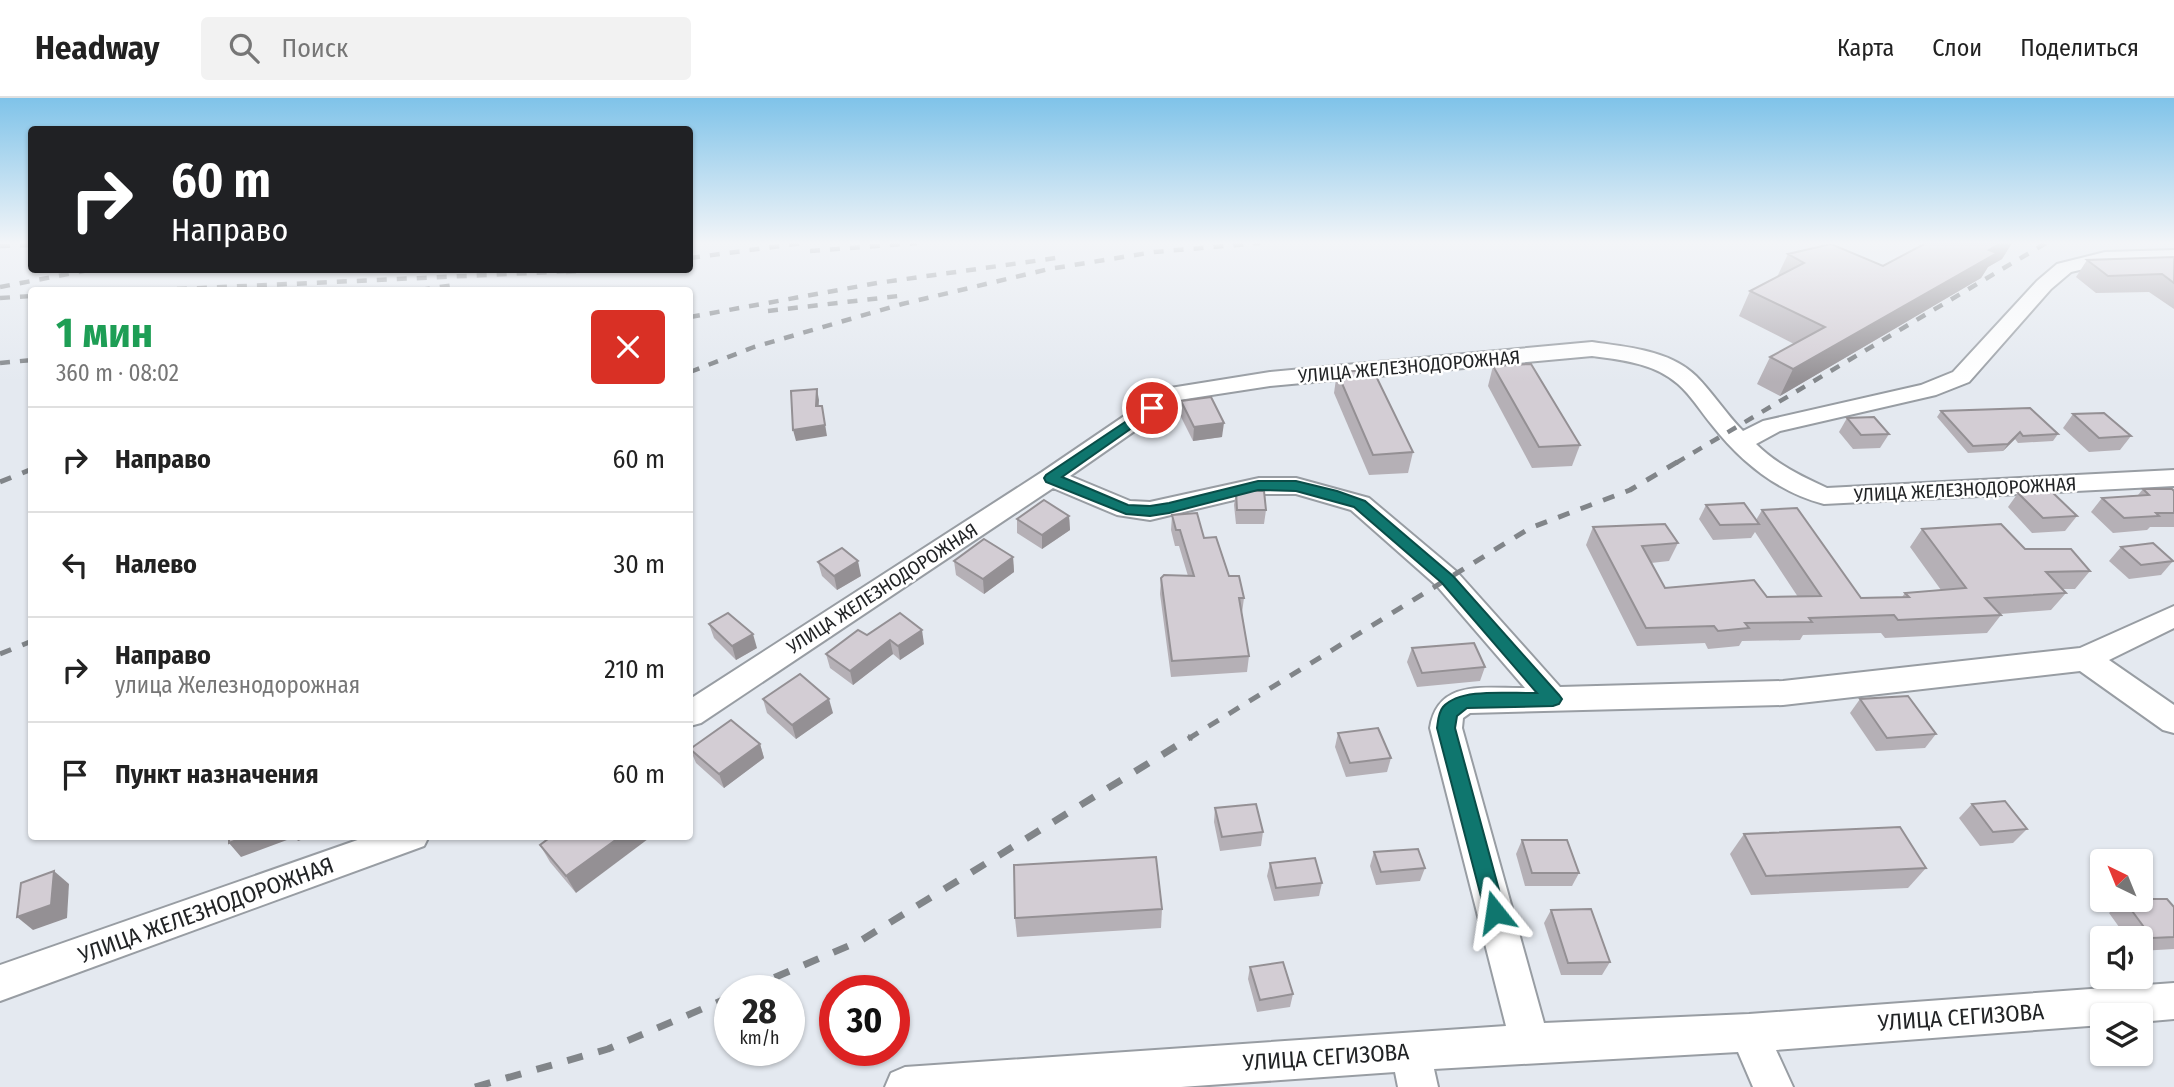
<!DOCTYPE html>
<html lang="ru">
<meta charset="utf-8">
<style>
body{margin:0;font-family:"Fira Sans Condensed",sans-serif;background:#f2f2f2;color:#222;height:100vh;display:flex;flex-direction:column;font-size:26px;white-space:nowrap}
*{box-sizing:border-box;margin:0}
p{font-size:23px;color:#767676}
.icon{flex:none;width:38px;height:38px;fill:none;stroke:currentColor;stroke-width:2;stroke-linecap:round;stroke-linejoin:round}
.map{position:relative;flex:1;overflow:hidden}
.panel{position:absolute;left:28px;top:189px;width:665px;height:553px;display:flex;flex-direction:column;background:#fff;border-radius:7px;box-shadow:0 2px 5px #0004}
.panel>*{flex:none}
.hud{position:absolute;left:28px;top:28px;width:665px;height:147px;border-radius:7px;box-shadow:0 2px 5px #0004;background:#202124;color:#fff;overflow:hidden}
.needle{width:46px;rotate:317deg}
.buttons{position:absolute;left:2090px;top:751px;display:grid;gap:14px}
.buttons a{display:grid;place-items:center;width:63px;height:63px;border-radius:7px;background:#fff;box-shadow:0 2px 5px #0004;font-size:35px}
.speed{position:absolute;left:714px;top:877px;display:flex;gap:14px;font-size:35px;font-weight:700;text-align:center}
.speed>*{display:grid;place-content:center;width:91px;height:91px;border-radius:50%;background:#fff;box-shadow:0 2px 5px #0004;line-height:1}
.speed small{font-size:18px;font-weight:400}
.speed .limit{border:10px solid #d22;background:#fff;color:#111}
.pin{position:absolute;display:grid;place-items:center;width:60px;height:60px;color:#fff;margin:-30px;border:4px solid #fff;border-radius:50%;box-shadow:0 2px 7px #0007}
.me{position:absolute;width:77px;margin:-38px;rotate:345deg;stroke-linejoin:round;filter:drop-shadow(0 0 5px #0008)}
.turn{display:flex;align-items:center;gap:24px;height:147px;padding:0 28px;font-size:32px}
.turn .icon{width:91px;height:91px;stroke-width:2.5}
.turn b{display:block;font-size:49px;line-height:60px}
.round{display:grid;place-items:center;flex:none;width:74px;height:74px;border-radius:7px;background:#f2f2f2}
.summary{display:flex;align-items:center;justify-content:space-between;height:119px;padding:0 28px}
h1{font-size:42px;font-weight:700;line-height:52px;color:#1e9e55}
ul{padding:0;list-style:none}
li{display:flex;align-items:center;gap:21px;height:105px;padding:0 28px;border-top:2px solid #e0e0e0}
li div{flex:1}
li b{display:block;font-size:26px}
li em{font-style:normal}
header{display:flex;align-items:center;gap:42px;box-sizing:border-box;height:98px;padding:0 35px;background:#fff;border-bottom:2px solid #e0e0e0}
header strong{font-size:33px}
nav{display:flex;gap:38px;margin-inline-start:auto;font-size:24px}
.search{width:490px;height:63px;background:#f2f2f2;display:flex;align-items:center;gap:18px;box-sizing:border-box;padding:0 24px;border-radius:7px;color:#767676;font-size:26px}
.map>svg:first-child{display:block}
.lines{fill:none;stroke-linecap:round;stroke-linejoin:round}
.minor-casing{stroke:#989da3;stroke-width:4}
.minor{fill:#fff;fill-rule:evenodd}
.rail-far2{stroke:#818589;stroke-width:4.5;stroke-dasharray:10 10;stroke-linecap:butt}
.rail-far1{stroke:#818589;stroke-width:5;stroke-dasharray:12 12;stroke-linecap:butt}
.rail{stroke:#818589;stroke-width:7;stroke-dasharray:16 16;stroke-linecap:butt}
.wall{fill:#b5b0b6}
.shaded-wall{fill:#949094}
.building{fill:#d3cdd4;stroke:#949094;stroke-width:2}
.route{fill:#0f766e;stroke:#0a4d48;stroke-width:2}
.labels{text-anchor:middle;stroke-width:5;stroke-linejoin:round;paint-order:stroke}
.street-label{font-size:19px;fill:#222426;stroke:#fff}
.near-street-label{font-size:23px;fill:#222426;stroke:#fff}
</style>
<header>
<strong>Headway</strong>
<div class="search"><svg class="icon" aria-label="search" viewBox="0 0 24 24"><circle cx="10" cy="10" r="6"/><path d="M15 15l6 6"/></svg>Поиск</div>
<nav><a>Карта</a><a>Слои</a><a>Поделиться</a></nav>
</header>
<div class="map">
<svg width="2174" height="989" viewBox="0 0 2174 989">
<rect width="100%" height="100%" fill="#e4e9f0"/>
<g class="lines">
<!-- minor casing -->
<g class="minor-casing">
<g id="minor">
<path d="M2174 152V164L2105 166 2071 174 2051 191 1969 284 1936 297 1780 333 1756 346C1776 366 1801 378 1827 390L2174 372V388L1824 406C1778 394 1741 364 1712 327 1701 314 1691 297 1678 286 1654 265 1622 262 1592 258L1270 288 1179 302 1070 378 1130 403 1150 404 1259 380H1296L1369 400 1457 474 1560 589 1783 583 2080 550 2174 508V530L2109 562 2174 607V635L2163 632 2080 573 1783 607 1470 615 1463 620 1462 630 1544 925 1749 916 2174 885V921L2140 924V917H2102V927L1776 952 1793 989H1753L1738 954 1434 971 1438 989H1398L1395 974 1181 989H885L891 975 905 969 1506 928 1430 630C1438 580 1486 591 1525 590L1437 488 1351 412 1296 396H1259L1150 422 1117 417 1053 390 701 625 690 628V601L1042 374 1164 291 1270 274 1592 244C1626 249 1670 252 1696 278 1713 295 1726 316 1743 333L1763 323 1921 287 1953 274 2037 183 2057 166 2105 154Z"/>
<polygon points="369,738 429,738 424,748 0,903 0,867"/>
</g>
</g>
<!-- minor -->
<use href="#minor" class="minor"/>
<!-- rail-far2 -->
<g class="rail-far2">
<polyline points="0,148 32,147"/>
<polyline points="810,153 917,145"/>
<polyline points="690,160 803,145"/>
<polyline points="566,174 593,172"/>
<polyline points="0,189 89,172"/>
<polyline points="157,192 574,173"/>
<polyline points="420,192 454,187"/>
<polyline points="0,200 32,198"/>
<polyline points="768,213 907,197"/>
<polyline points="690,219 877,185 1063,159"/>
<polyline points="0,265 32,262"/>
<polyline points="690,274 754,249 902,206 1049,171 1154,154 1260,145"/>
<polyline points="1676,365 2046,145"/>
</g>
<!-- rail-far1 -->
<g class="rail-far1">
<polyline points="0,384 32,371"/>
<polyline points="0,556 32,543"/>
<polyline points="1188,641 1530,430 1630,392 1679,363"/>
</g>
<!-- rail -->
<g class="rail">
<polyline points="745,892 860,843 1191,639"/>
<polyline points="475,989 608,951 730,899"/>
</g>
</g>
<!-- wall -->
<g class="wall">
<polygon points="1926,145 2012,145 2002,161 1988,169 1981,180 1780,298 1757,286 1770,259 1794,246 1739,218 1750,193 1777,179 1788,156 1883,168"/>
<polygon points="2174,159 2174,211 2149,194 2096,195 2076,179 2087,162"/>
<polygon points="1493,268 1580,347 1572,368 1532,370 1488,288"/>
<polygon points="1337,274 1413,354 1408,375 1369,377 1334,295"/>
<polygon points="1181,303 1222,339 1193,343 1180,317"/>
<polygon points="1941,313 2058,336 2053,343 2018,345 2015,341 2003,353 1968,355 1937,319"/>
<polygon points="2073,316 2131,338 2120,352 2089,354 2063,330"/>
<polygon points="1847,320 1889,336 1880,350 1853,351 1839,334"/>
<polygon points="2143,391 2174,393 2174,429 2150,429 2147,432 2113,435 2091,414 2102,400 2138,397"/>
<polygon points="1236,393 1266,412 1264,426 1236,426 1234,407"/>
<polygon points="2018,395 2077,418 2065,433 2032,435 2008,409"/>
<polygon points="1706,407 1756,422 1762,412 1861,500 1902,499 1905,495 1941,492 1910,449 1922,431 2025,451 2090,473 2075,491 2063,491 2066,495 2051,512 2000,516 2001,517 1987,535 1885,540 1881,535 1803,537 1800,542 1742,543 1739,548 1708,551 1705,545 1637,548 1586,447 1593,429 1678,445 1669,463 1651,465 1665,490 1767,499 1798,499 1755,434 1751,440 1713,442 1699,421"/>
<polygon points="1172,417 1204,440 1244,500 1242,515 1249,558 1247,574 1171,579 1160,496 1161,480 1188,478 1179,448 1175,448 1171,432"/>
<polygon points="1069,418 1070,432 1042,451 1017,435 1017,421"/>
<polygon points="2121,449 2173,463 2161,477 2129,481 2109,463"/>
<polygon points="1013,459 1014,474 984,496 956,477 954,463"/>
<polygon points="818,464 861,478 837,492 822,478"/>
<polygon points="709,526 757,550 736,562 714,540"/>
<polygon points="867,537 924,546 900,562 893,556 853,587 830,570 826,556"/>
<polygon points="1412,550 1485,569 1480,583 1417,589 1407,564"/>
<polygon points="763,601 833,615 796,641 767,615"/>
<polygon points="1860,601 1936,636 1925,650 1876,653 1850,615"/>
<polygon points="1338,635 1391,660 1387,674 1346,679 1335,649"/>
<polygon points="760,646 764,660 724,690 696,665 690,651"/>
<polygon points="1972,706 2027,731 2013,745 1980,748 1959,720"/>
<polygon points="1215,710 1263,734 1261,748 1220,753 1214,724"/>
<polygon points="1744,736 1926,770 1908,790 1751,797 1730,756"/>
<polygon points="552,738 576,795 550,764 540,747"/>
<polygon points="1522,742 1579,775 1572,788 1525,788 1516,756"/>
<polygon points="1374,754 1425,770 1420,783 1376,787 1370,768"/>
<polygon points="1270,765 1322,785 1319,798 1274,803 1267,778"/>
<polygon points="2124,802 2174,809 2174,851 2140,853 2140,840 2127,840 2109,815"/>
<polygon points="1162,811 1161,830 1017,839 1015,820"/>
<polygon points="1551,812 1610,864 1602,877 1561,877 1544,825"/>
<polygon points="1250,869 1293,896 1290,909 1257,914 1248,881"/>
</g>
<!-- shaded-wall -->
<g class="shaded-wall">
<polygon points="2000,145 2012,145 2002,161 1988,169 1981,180 1780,298 1793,271"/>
<polygon points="817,291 819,302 818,320 816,308"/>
<polygon points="822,308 827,338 796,343 793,332"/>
<polygon points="1224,325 1222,339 1193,343 1194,329"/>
<polygon points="2020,334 2015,341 2003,353 2008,346"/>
<polygon points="1069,418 1070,432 1042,451 1042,437"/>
<polygon points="1013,459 1014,474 984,496 983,481"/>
<polygon points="858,463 861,478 837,492 834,478"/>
<polygon points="922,532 924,546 900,562 898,548"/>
<polygon points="753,536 757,550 736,562 732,548"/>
<polygon points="890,542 893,556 853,587 850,573"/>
<polygon points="829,601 833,615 796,641 792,627"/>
<polygon points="760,646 764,660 724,690 719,676"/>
<polygon points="247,738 312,738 298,743 295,739 241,759 229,745"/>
<polygon points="621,738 652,738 576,795 566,778"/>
<polygon points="54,773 69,786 67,820 33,832 17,819"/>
</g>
<!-- building -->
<g class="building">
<polygon points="1926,145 2000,145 1989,152 1997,155 1793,271 1770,259 1825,229 1750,193 1804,165 1788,156 1831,146 1883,168"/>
<polygon points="2174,159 2174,185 2162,176 2108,178 2087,162"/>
<polygon points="1531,266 1580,347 1539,349 1493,268"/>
<polygon points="1373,272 1413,354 1373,357 1337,274"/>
<polygon points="817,291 816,308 822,308 825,327 793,332 791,293"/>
<polygon points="1211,299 1224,325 1194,329 1181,303"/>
<polygon points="2030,310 2058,336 2023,338 2020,334 2008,346 1973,348 1941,313"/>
<polygon points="2104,315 2131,338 2099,340 2073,316"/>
<polygon points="1874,319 1889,336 1861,337 1847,320"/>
<polygon points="2143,391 2172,391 2174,393 2174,415 2156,415 2159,418 2124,420 2102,400 2149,397"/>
<polygon points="1236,393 1264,393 1266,412 1237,412"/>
<polygon points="2051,393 2077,418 2043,420 2018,395"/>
<polygon points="1044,402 1069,418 1042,437 1017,421"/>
<polygon points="1744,405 1759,426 1720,427 1706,407"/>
<polygon points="1797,410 1861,500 1909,499 1905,495 1966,490 1922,431 2001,426 2025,451 2071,451 2090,473 2046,474 2066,495 1985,500 2001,517 1898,522 1894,517 1809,520 1812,524 1745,525 1749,530 1718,533 1714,528 1646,530 1593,429 1665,426 1678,445 1642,448 1665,490 1754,482 1767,499 1821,498 1762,412"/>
<polygon points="1197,415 1204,440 1216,439 1229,478 1239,478 1244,500 1239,500 1249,558 1172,563 1161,480 1164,477 1194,478 1180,432 1176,432 1172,417"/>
<polygon points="984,441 1013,459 983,481 954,463"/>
<polygon points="2153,445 2173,463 2141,467 2121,449"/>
<polygon points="842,450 858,463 834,478 818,464"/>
<polygon points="728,515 753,536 732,548 709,526"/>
<polygon points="900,515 922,532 898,548 890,542 850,573 826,556 858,532 867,537"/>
<polygon points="1474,545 1485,569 1422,575 1412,550"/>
<polygon points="800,576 829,601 792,627 763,601"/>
<polygon points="1908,598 1936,636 1887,640 1860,601"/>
<polygon points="731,622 760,646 719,676 690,651"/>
<polygon points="1378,630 1391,660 1350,665 1338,635"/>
<polygon points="2005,703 2027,731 1993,734 1972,706"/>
<polygon points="1256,706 1263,734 1222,739 1215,710"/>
<polygon points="1900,729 1926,770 1766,778 1744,736"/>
<polygon points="229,738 247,738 229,745"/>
<polygon points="552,738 621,738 566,778 540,747"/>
<polygon points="1522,742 1567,742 1579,775 1532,775"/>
<polygon points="1418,751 1425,770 1381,774 1374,754"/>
<polygon points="1156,759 1162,811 1015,820 1014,767"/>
<polygon points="1315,760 1322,785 1276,790 1270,765"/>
<polygon points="54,773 51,807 17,819 21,785"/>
<polygon points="2140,801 2167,801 2174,809 2174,839 2152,840 2124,802"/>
<polygon points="1591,811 1610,864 1568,865 1551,812"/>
<polygon points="1283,864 1293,896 1260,902 1250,869"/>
</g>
<!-- sky -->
<linearGradient id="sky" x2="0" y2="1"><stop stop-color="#7fc3e9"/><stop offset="0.51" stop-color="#f3f5f8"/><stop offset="1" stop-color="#f3f5f8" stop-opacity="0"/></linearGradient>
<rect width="2174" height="284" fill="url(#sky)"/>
<!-- route -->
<path class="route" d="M1152 306 1156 307V313L1062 379 1128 407 1150 408 1169 405 1258 383H1296L1337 393 1365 403 1453 478 1559 597 1562 601 1559 606 1553 608 1467 610 1457 618 1455 630 1505 814 1502 820 1495 823 1488 820 1485 814 1437 630C1438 624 1438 615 1443 609 1461 589 1511 596 1537 595L1442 485 1354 409 1296 393 1258 392 1169 415 1150 418 1126 416 1046 384 1044 380 1046 377Z"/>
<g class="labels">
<!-- street labels -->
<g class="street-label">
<text transform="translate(1409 268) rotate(-5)" y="7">УЛИЦА ЖЕЛЕЗНОДОРОЖНАЯ</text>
<text transform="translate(1965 391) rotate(-3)" y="7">УЛИЦА ЖЕЛЕЗНОДОРОЖНАЯ</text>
<text transform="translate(882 490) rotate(-33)" y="7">УЛИЦА ЖЕЛЕЗНОДОРОЖНАЯ</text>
</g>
<!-- near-street labels -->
<g class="near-street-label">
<text transform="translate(206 812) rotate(-20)" y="8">УЛИЦА ЖЕЛЕЗНОДОРОЖНАЯ</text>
<text transform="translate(1961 919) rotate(-4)" y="8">УЛИЦА СЕГИЗОВА</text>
<text transform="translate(1326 959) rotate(-4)" y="8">УЛИЦА СЕГИЗОВА</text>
</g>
</g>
</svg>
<div class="buttons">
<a><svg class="needle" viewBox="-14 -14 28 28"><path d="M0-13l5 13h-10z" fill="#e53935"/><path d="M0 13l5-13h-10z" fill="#767676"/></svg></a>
<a><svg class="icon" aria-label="sound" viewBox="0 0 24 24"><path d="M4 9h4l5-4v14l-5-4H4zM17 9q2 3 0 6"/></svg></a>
<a><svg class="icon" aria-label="layers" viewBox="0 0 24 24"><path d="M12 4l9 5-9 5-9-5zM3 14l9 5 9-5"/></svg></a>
</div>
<div class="speed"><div>28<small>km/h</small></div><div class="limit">30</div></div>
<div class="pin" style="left:1152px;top:310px;background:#d93025"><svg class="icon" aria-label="arrive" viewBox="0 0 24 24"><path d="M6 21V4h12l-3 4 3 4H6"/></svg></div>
<svg class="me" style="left:1495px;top:814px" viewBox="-20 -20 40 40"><path d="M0-17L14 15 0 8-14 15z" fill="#0f766e" stroke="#fff" stroke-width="4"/></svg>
<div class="hud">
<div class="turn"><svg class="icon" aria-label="right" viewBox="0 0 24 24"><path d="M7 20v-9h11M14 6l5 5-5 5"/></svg><div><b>60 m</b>Направо</div></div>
</div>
<section class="panel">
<div class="summary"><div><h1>1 мин</h1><p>360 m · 08:02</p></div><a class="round" style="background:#d93025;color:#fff"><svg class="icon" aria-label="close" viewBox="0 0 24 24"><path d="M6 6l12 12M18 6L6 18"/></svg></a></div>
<ul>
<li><svg class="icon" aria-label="right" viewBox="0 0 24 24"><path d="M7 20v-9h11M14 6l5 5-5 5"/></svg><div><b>Направо</b></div><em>60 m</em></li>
<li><svg class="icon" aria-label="left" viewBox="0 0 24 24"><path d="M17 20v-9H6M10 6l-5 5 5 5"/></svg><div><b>Налево</b></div><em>30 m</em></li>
<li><svg class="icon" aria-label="right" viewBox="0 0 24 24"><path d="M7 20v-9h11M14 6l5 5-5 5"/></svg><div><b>Направо</b><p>улица Железнодорожная</p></div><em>210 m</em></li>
<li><svg class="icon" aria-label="arrive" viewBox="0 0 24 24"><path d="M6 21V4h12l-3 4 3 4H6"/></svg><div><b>Пункт назначения</b></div><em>60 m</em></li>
</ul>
</section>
</div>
